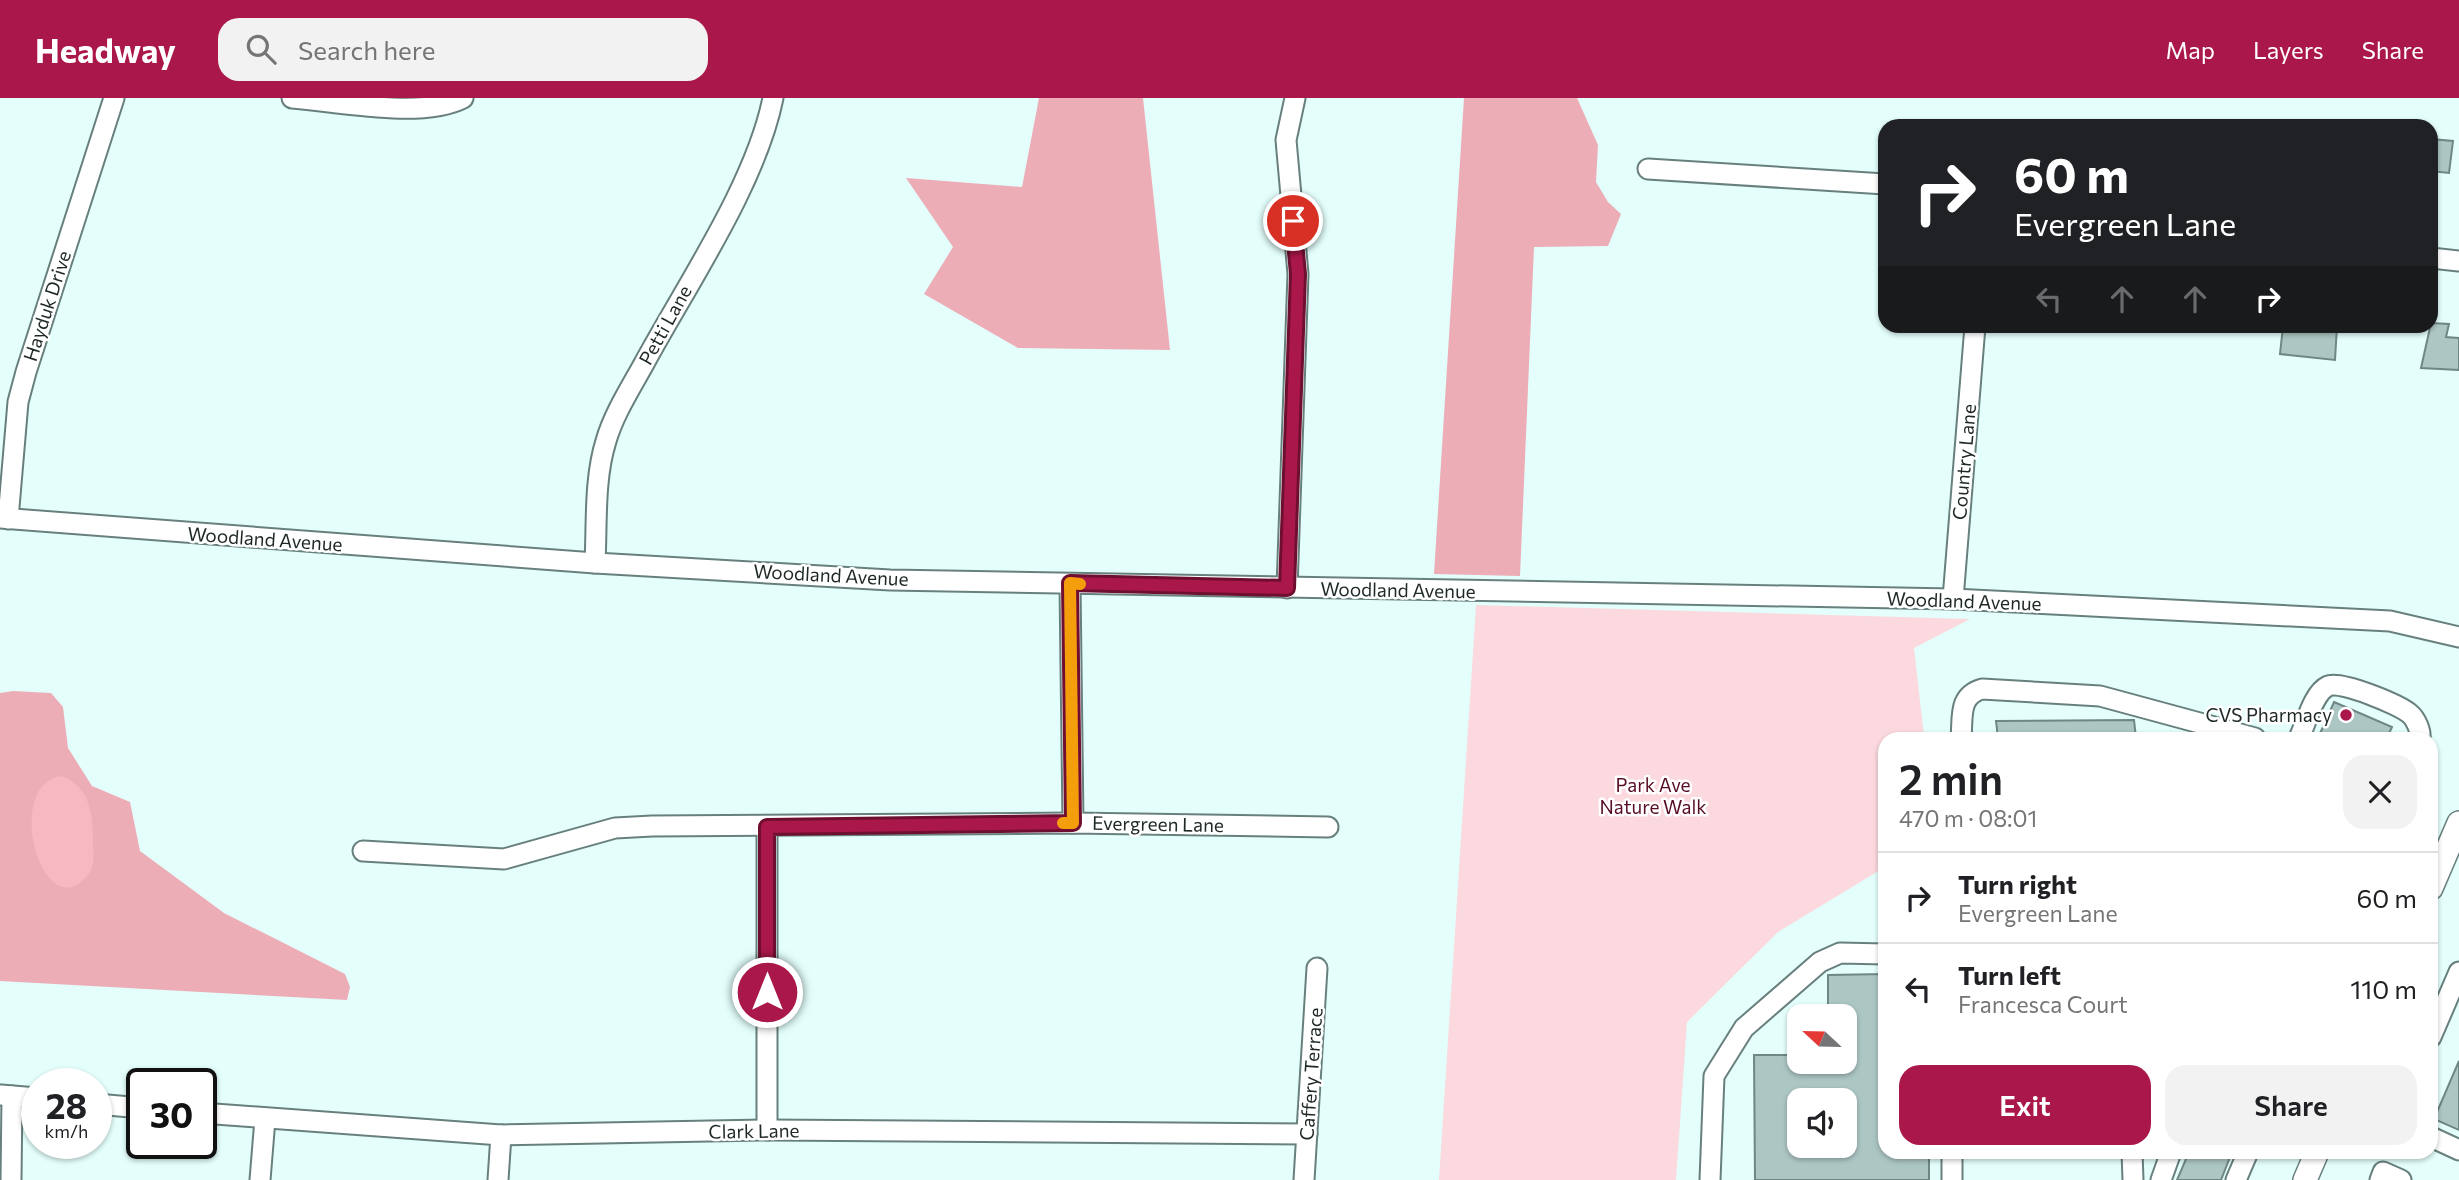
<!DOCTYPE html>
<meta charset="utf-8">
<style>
body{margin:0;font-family:Commissioner,sans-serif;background:#f2f2f2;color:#202124;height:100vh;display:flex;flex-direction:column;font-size:26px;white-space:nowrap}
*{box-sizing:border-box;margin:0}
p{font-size:23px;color:#757577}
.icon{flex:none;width:38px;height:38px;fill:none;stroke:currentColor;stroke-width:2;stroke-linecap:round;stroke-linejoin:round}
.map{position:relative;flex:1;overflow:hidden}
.drawer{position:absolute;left:1878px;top:634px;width:560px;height:427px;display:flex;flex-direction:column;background:#fff;border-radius:21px;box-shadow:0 2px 5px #0004}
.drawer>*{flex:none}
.guide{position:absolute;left:1878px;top:21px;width:560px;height:214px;border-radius:21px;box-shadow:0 2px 5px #0004;background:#202124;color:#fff;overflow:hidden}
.needle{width:46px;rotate:292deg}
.fabs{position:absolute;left:1787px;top:906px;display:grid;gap:14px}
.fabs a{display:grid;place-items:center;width:70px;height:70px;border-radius:14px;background:#fff;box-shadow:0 2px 5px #0004;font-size:35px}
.speed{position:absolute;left:21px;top:970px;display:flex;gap:14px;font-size:35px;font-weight:700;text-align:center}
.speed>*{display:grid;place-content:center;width:91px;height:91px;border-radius:50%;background:#fff;box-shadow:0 2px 5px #0004;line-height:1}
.speed small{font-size:18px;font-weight:400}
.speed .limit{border:4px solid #111;border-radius:10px;background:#fff;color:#111}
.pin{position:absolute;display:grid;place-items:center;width:60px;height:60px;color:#fff;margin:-30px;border:4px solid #fff;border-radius:50%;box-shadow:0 2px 7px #0007}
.me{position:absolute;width:77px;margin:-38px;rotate:0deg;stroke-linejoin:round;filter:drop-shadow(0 0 5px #0008)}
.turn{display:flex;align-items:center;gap:24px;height:147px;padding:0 21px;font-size:32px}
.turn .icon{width:91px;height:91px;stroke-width:2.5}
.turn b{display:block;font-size:49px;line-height:60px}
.lanes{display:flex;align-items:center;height:66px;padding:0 21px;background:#0003;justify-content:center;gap:35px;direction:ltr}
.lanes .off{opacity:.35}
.round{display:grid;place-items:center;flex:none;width:74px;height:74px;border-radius:21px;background:#f2f2f2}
.summary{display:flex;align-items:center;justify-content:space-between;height:119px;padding:0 21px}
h1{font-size:42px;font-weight:600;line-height:52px}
.primary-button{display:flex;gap:14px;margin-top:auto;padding:14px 21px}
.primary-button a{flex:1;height:80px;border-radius:21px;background:#aa174a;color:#fff;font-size:28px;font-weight:600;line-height:80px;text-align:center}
.primary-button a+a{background:#f2f2f2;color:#202124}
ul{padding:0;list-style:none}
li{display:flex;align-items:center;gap:21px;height:91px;padding:0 21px;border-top:2px solid #e0e0e0}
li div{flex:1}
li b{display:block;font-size:26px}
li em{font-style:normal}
header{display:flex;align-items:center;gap:42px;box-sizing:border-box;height:98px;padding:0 35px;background:#aa174a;color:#fff}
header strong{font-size:33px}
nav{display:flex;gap:38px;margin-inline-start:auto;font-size:24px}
.search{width:490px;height:63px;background:#f2f2f2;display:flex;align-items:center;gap:18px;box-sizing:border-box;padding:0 24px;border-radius:21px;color:#757577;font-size:26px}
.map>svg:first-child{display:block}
.green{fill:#fbd9de}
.forest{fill:#ecadb7}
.water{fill:#f8b8c2}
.building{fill:#acc6c3;stroke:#6f8784;stroke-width:2;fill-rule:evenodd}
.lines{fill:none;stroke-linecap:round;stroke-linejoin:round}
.minor-casing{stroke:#68807d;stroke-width:23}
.major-casing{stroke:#68807d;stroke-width:26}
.minor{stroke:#fff;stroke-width:19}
.major{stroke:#fff;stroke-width:23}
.route-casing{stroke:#6e0f30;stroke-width:18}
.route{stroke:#aa174a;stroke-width:12}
.slow{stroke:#f59e0b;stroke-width:12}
.poi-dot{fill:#aa174a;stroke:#fff;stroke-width:2.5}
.labels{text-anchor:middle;stroke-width:5;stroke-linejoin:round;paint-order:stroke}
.street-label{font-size:19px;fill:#1e2827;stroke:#fff}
.poi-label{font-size:19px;fill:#1e2827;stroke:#fff;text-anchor:end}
.park-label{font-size:19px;fill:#570d24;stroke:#fff}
</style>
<header>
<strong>Headway</strong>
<div class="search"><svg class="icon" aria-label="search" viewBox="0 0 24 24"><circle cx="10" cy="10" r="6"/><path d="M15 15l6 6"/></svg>Search here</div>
<nav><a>Map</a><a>Layers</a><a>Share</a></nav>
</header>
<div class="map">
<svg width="2459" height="1082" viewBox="0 0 2459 1082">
<rect width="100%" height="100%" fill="#e3fefb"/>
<!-- green -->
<polygon class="green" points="1476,507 1970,521 1914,550 1924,638 1923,640 1885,640 1885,757 1880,772 1778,834 1687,924 1676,1082 1439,1082"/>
<!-- forest -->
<g class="forest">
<polygon points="1039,0 1143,0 1170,252 1018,250 924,196 953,149 906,80 1022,89"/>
<polygon points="1464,0 1577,0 1598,47 1596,84 1608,104 1621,116 1608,148 1534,149 1520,478 1434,476"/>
<polygon points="13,593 51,595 63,609 68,650 92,688 130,704 140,753 224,815 345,876 350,889 347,902 0,883 0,595"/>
</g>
<!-- water -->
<path class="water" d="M62 678C92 690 93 719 93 747 94 759 95 768 87 778 42 831 2 685 62 678Z"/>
<!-- building -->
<g class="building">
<polygon points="2431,41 2453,43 2449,75 2431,73"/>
<polygon points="2431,225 2449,226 2446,239 2459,240 2459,272 2421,270"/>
<polygon points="2283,228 2337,228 2335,262 2280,256"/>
<polygon points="2334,604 2392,629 2387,640 2318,640"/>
<polygon points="2134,622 2136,640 1998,640 1996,623"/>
<path d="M1885 876V1054H1929V1082H1755L1754 957H1799V964H1844V919H1828V877ZM1799 1003H1844V1048H1799Z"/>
<polygon points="2459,963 2459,1032 2434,1021"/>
<polygon points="2189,1054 2232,1054 2221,1082 2177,1082"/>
</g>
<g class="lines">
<!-- minor casing -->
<g class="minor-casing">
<g id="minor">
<path d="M292 0C339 4 423 21 463 0"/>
<polyline points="1648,71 1885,86"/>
<polyline points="2431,160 2459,163"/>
<polyline points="0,420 595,465 890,482 1953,501 2390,523 2459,539"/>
<polyline points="8,421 18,304 26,274 114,0"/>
<path d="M595 465C597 426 594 381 606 343 614 315 632 288 646 262 688 185 756 85 773 0"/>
<polyline points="1070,486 1073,725"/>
<polyline points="1287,490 1298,176 1286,42 1295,0"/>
<polyline points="1953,501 1975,228"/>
<path d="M1961 640C1963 619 1958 598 1982 591L2100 598 2255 640"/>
<path d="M2299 640C2306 626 2313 595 2328 588 2340 582 2400 607 2410 616 2416 621 2421 633 2420 640"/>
<polyline points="363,753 504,761 615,730 652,728 1073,725 1328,729"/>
<polyline points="2431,939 2459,874"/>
<polyline points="1,997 37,1000"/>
<polyline points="96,1006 142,1010"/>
<polyline points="201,1015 501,1037 767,1032 1307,1036"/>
<polyline points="767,1032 767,729"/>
<polyline points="2431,1039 2459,1052"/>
<polyline points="1952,1054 1952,1082"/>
<polyline points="2132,1054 2133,1082"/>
<polyline points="11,1082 12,998"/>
<polyline points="260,1082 265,1021"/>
<polyline points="498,1082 501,1037"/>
<polyline points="1304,1082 1317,870"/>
<polyline points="1710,1082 1714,978 1744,930 1820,864 1840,855 1885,856"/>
<polyline points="2161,1082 2171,1054"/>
<polyline points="2236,1082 2248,1054"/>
<polyline points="2380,1082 2383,1074 2401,1082"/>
</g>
</g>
<!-- major casing -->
<g class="major-casing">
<g id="major">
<polyline points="2431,790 2459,725"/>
<polyline points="2305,1082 2317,1054"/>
</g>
</g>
<!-- minor -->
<use href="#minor" class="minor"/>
<!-- major -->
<use href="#major" class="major"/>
</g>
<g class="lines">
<!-- route casing -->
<g class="route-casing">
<polyline id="route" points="767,894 767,729 1073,725 1070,485 1287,490 1298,176 1293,123"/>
</g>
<!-- route -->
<use href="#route" class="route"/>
<!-- slow -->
<polyline class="slow" points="1063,725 1073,725 1070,485 1080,486"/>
</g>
<!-- markers -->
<circle class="poi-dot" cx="2346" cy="617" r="7"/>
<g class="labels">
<!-- street labels -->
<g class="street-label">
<text transform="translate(47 208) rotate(-72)" y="7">Hayduk Drive</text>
<text transform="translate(665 227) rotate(-61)" y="7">Petti Lane</text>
<text transform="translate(1964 364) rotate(-85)" y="7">Country Lane</text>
<text transform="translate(265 441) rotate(4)" y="7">Woodland Avenue</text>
<text transform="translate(831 477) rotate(3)" y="7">Woodland Avenue</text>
<text transform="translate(1398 492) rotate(1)" y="7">Woodland Avenue</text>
<text transform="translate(1964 503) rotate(2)" y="7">Woodland Avenue</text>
<text transform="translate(1158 726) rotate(1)" y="7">Evergreen Lane</text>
<text transform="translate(1311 976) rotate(-86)" y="7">Caffery Terrace</text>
<text transform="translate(754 1033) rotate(-1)" y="7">Clark Lane</text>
</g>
<!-- poi labels -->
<g class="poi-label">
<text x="2332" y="624">CVS Pharmacy</text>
</g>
<!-- park labels -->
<g class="park-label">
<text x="1653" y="694">Park Ave<tspan x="1653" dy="22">Nature Walk</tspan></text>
</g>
</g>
</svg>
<div class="fabs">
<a><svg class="needle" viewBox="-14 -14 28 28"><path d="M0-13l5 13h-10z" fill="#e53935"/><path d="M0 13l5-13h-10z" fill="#757577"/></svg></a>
<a><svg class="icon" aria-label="sound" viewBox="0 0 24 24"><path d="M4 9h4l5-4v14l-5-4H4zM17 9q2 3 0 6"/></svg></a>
</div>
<div class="speed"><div>28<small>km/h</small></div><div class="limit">30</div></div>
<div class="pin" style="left:1293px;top:123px;background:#d93025"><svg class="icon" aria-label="arrive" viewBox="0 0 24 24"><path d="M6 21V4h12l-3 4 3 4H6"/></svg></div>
<svg class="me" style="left:767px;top:894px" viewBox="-20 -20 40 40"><circle r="17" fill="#aa174a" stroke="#fff" stroke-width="3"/><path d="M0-11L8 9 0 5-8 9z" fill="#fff"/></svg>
<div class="guide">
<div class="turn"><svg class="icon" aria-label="right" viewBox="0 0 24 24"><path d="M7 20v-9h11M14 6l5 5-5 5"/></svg><div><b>60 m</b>Evergreen Lane</div></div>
<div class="lanes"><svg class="icon off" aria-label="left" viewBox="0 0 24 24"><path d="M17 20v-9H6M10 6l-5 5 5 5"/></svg><svg class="icon off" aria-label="ahead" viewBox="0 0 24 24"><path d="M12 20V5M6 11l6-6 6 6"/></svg><svg class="icon off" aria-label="ahead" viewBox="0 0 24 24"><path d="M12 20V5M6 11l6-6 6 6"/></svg><svg class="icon" aria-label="right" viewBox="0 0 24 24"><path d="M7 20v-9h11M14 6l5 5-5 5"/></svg></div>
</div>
<section class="drawer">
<div class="summary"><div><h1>2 min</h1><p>470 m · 08:01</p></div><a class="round"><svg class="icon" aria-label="close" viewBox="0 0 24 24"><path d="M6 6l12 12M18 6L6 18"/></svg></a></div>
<ul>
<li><svg class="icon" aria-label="right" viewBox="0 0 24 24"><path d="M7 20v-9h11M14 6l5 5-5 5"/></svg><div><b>Turn right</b><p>Evergreen Lane</p></div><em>60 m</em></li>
<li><svg class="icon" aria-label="left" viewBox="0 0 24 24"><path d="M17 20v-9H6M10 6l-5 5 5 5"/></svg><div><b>Turn left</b><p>Francesca Court</p></div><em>110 m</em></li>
</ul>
<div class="primary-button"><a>Exit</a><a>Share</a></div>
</section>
</div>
